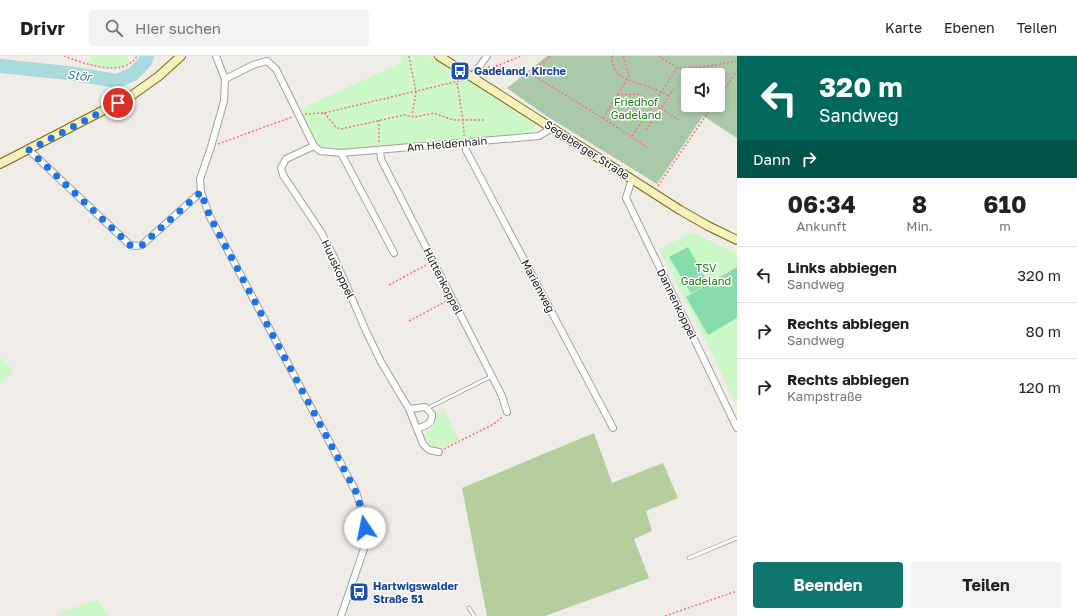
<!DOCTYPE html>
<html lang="de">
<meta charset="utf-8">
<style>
body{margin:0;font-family:"Golos Text",sans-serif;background:#f2f2f2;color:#202124;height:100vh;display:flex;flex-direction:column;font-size:15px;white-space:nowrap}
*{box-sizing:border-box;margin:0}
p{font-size:13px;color:#757577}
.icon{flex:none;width:22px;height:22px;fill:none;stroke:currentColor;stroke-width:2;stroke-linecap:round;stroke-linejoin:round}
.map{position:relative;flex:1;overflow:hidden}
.sheet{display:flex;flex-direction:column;background:#fff;width:340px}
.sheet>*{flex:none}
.top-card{background:#00695c;color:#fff;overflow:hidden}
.fabs{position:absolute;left:681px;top:12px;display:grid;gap:8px}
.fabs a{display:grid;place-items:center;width:44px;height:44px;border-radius:4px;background:#fff;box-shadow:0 2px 6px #0003;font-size:20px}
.pin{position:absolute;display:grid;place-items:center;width:34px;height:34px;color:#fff;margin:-17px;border:2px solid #fff;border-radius:50%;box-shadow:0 1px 4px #0007}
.me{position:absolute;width:44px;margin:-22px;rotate:349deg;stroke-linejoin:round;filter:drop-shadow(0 0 3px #0008)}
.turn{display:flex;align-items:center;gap:14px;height:84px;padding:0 16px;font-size:18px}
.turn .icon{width:52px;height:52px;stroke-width:2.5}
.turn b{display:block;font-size:28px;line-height:34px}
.then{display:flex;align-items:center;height:38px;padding:0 16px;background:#0003;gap:8px;font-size:15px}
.eta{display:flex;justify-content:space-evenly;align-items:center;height:68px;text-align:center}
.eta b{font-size:24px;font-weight:700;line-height:28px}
.primary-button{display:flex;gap:8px;margin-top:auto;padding:8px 16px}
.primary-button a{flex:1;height:46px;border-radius:4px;background:#0f766e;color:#fff;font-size:16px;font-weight:700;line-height:46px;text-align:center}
.primary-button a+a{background:#f2f2f2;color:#202124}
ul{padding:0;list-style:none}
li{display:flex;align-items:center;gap:12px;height:56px;padding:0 16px;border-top:1px solid #e0e0e0}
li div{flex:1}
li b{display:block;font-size:15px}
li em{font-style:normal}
header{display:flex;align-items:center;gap:24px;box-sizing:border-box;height:56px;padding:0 20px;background:#fff;border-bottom:1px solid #e0e0e0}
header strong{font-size:19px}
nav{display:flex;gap:22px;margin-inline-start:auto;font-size:14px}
.search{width:280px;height:36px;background:#f2f2f2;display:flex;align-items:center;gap:10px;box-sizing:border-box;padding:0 14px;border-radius:4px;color:#757577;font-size:15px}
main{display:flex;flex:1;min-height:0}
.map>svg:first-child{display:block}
.forest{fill:#b5ce9d}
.cemetery{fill:#aac9a9;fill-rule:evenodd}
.park{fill:#ccf8c7}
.pitch{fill:#88dcac}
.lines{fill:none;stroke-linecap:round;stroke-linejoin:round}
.river{stroke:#a9dbdc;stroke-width:14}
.lane-casing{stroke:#a1a1a1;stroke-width:4.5}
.street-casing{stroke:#a1a1a1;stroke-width:8}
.secondary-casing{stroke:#766d09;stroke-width:10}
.path{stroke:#f6737f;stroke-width:1.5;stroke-dasharray:2 2;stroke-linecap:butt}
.lane{stroke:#fff;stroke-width:3}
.street{stroke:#fff;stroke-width:6}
.secondary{stroke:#f8f0be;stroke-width:8}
.route{stroke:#1a73e8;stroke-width:7;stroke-dasharray:0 12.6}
.labels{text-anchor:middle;stroke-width:3;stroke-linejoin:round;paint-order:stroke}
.transit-label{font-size:11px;font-weight:bold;fill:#164399;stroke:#fff;text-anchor:start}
.park-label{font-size:11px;fill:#1b7d0f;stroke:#fff}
.street-label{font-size:11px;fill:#202020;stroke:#fff}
.water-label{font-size:12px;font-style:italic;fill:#43778f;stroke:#fff}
</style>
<header>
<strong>Drivr</strong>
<div class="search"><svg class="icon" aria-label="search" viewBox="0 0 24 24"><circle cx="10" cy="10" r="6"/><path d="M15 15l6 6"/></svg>Hier suchen</div>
<nav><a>Karte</a><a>Ebenen</a><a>Teilen</a></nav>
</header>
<main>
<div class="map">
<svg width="737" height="560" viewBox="0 0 737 560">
<rect width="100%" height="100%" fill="#f0ece7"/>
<!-- forest -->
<polygon class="forest" points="594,377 612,427 663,407 678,442 646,455 652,475 634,483 649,522 545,560 487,560 462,432"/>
<!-- cemetery -->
<path class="cemetery" d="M547 0H737V82L703 60 657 128 545 59 507 32ZM688 19H718V49H688Z"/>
<!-- park -->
<g class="park">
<path d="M91 0H127L130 8C116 13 102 11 88 9Z"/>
<polygon points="401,0 430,0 535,69 533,75 526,79 343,94 327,92 317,88 300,53 401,7"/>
<polygon points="692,177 737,197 737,352 715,303 659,193"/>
<polygon points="0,301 13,315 0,329"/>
<path d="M444 354 459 384C447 389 434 399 425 381L426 378 435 368 436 358Z"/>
<polygon points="97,544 110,560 56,560 61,556"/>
</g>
<!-- pitch -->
<g class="pitch">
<polygon points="688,191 708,227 691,237 669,201"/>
<polygon points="737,211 737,262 708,279 686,241"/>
</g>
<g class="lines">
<!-- river -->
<polyline class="river" points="0,10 68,17 117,25 133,18 145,6 147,0"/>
<!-- lane casing -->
<g class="lane-casing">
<g id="lane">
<polyline points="428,352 492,320"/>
<polyline points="689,502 737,482"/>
<polyline points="469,552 474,560"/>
</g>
</g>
<!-- street casing -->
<g class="street-casing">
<g id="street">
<polyline points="216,0 225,23 224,45 211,91 200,123 201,136 210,161 356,436 365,464 366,487 341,560"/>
<polyline points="472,21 487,0"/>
<polyline points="225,23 253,9 267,5 276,13 314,90 320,95 341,97 539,80 552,72"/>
<polyline points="465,87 466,94 613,372"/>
<polyline points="314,90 286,103 281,112 283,119 321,176 335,203 366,275 381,306 409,353 423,388 429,394 439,396"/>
<polyline points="29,94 130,189 136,190 142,189 201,136"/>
<polyline points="380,94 381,103 502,340 507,356"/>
<polyline points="341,97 394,197"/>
<polyline points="632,123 626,142 737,372"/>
<path d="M409 353 425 351 432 358C433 367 426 370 418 372"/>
</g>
</g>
<!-- secondary casing -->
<g class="secondary-casing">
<g id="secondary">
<polyline points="439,0 680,154 708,170 737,184"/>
<polyline points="0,108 131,40 159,20 181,0"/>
</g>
</g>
<!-- path -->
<g class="path">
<path d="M64 0C83 7 123 23 137 0"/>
<polyline points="409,0 416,36 412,59"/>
<path d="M612 0C612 20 624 22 640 28 650 31 660 35 669 40"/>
<polyline points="659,0 677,12 702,11 737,5"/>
<polyline points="496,10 522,0"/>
<polyline points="488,11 496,10 531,18 603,62 647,91"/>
<polyline points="531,18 550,0"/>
<polyline points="457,27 463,64 464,80"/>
<polyline points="617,39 638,38 679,64"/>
<polyline points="718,42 737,15"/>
<polyline points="324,57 336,71 341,73 404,59 415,61 434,57 453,64 484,64"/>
<polyline points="305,58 324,57 463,24"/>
<polyline points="603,62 629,20 623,0"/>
<polyline points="379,64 379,87"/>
<polyline points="646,74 675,31"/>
<polyline points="632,80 677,12"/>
<polyline points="218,88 292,61"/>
<polyline points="658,130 713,49"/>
<polyline points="389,229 428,208"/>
<polyline points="409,265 447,245"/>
<polyline points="444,393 494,368 503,360"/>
<polyline points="665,560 737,535"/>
</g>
<!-- lane -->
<use href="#lane" class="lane"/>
<!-- street -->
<use href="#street" class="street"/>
<!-- secondary -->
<use href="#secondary" class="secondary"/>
</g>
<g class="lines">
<!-- route -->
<polyline class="route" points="118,47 29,94 130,189 136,190 142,189 201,136 210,161 356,436 365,464 365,472"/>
</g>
<!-- icons -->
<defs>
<g id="bus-square" transform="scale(1)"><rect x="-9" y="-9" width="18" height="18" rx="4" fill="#1a4fb4" stroke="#fff"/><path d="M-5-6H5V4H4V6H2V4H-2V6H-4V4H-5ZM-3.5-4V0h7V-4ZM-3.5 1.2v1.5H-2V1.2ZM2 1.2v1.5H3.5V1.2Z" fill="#fff"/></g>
</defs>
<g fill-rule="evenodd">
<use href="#bus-square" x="460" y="15"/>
<use href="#bus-square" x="359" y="536"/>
</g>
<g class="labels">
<!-- transit labels -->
<g class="transit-label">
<text x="474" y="19">Gadeland, Kirche</text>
<text x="373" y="534">Hartwigswalder<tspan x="373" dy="13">Straße 51</tspan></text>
</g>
<!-- park labels -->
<g class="park-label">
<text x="636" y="50">Friedhof<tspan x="636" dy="13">Gadeland</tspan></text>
<text x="706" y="216">TSV<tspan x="706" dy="13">Gadeland</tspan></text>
</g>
<!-- street labels -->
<g class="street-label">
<text transform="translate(447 88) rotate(-5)" y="4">Am Heldenhain</text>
<text transform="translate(587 94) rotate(33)" y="4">Segeberger Straße</text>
<text transform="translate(338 213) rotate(65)" y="4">Huuskoppel</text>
<text transform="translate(443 225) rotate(63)" y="4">Hüttenkoppel</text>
<text transform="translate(538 230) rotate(62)" y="4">Marienweg</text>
<text transform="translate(677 248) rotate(64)" y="4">Dannenkoppel</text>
</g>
<!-- water labels -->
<g class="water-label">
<text transform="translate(79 20) rotate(7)" y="4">Stör</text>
</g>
</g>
</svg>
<div class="fabs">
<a><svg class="icon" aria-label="sound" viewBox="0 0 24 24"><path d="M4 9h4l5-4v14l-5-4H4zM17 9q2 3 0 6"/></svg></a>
</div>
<div class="pin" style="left:118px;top:47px;background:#d93025"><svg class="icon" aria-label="arrive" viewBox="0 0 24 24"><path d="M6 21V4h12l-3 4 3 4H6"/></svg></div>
<svg class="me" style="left:365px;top:472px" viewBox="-20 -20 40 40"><circle r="19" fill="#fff"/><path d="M0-13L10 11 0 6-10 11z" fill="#1a73e8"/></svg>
</div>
<section class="sheet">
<div class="top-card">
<div class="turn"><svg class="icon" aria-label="left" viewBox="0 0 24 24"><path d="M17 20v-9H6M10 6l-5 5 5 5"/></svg><div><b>320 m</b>Sandweg</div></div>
<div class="then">Dann<svg class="icon" aria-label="right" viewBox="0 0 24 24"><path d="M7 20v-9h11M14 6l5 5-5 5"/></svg></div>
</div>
<div class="eta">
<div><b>06:34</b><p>Ankunft</p></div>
<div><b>8</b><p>Min.</p></div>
<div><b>610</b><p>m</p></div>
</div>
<ul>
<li><svg class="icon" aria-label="left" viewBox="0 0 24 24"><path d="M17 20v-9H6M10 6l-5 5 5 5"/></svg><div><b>Links abbiegen</b><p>Sandweg</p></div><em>320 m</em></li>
<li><svg class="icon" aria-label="right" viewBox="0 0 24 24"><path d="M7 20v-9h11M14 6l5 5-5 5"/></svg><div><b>Rechts abbiegen</b><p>Sandweg</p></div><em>80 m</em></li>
<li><svg class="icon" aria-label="right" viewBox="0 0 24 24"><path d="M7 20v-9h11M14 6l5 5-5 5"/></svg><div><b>Rechts abbiegen</b><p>Kampstraße</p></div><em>120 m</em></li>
</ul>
<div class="primary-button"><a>Beenden</a><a>Teilen</a></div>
</section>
</main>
